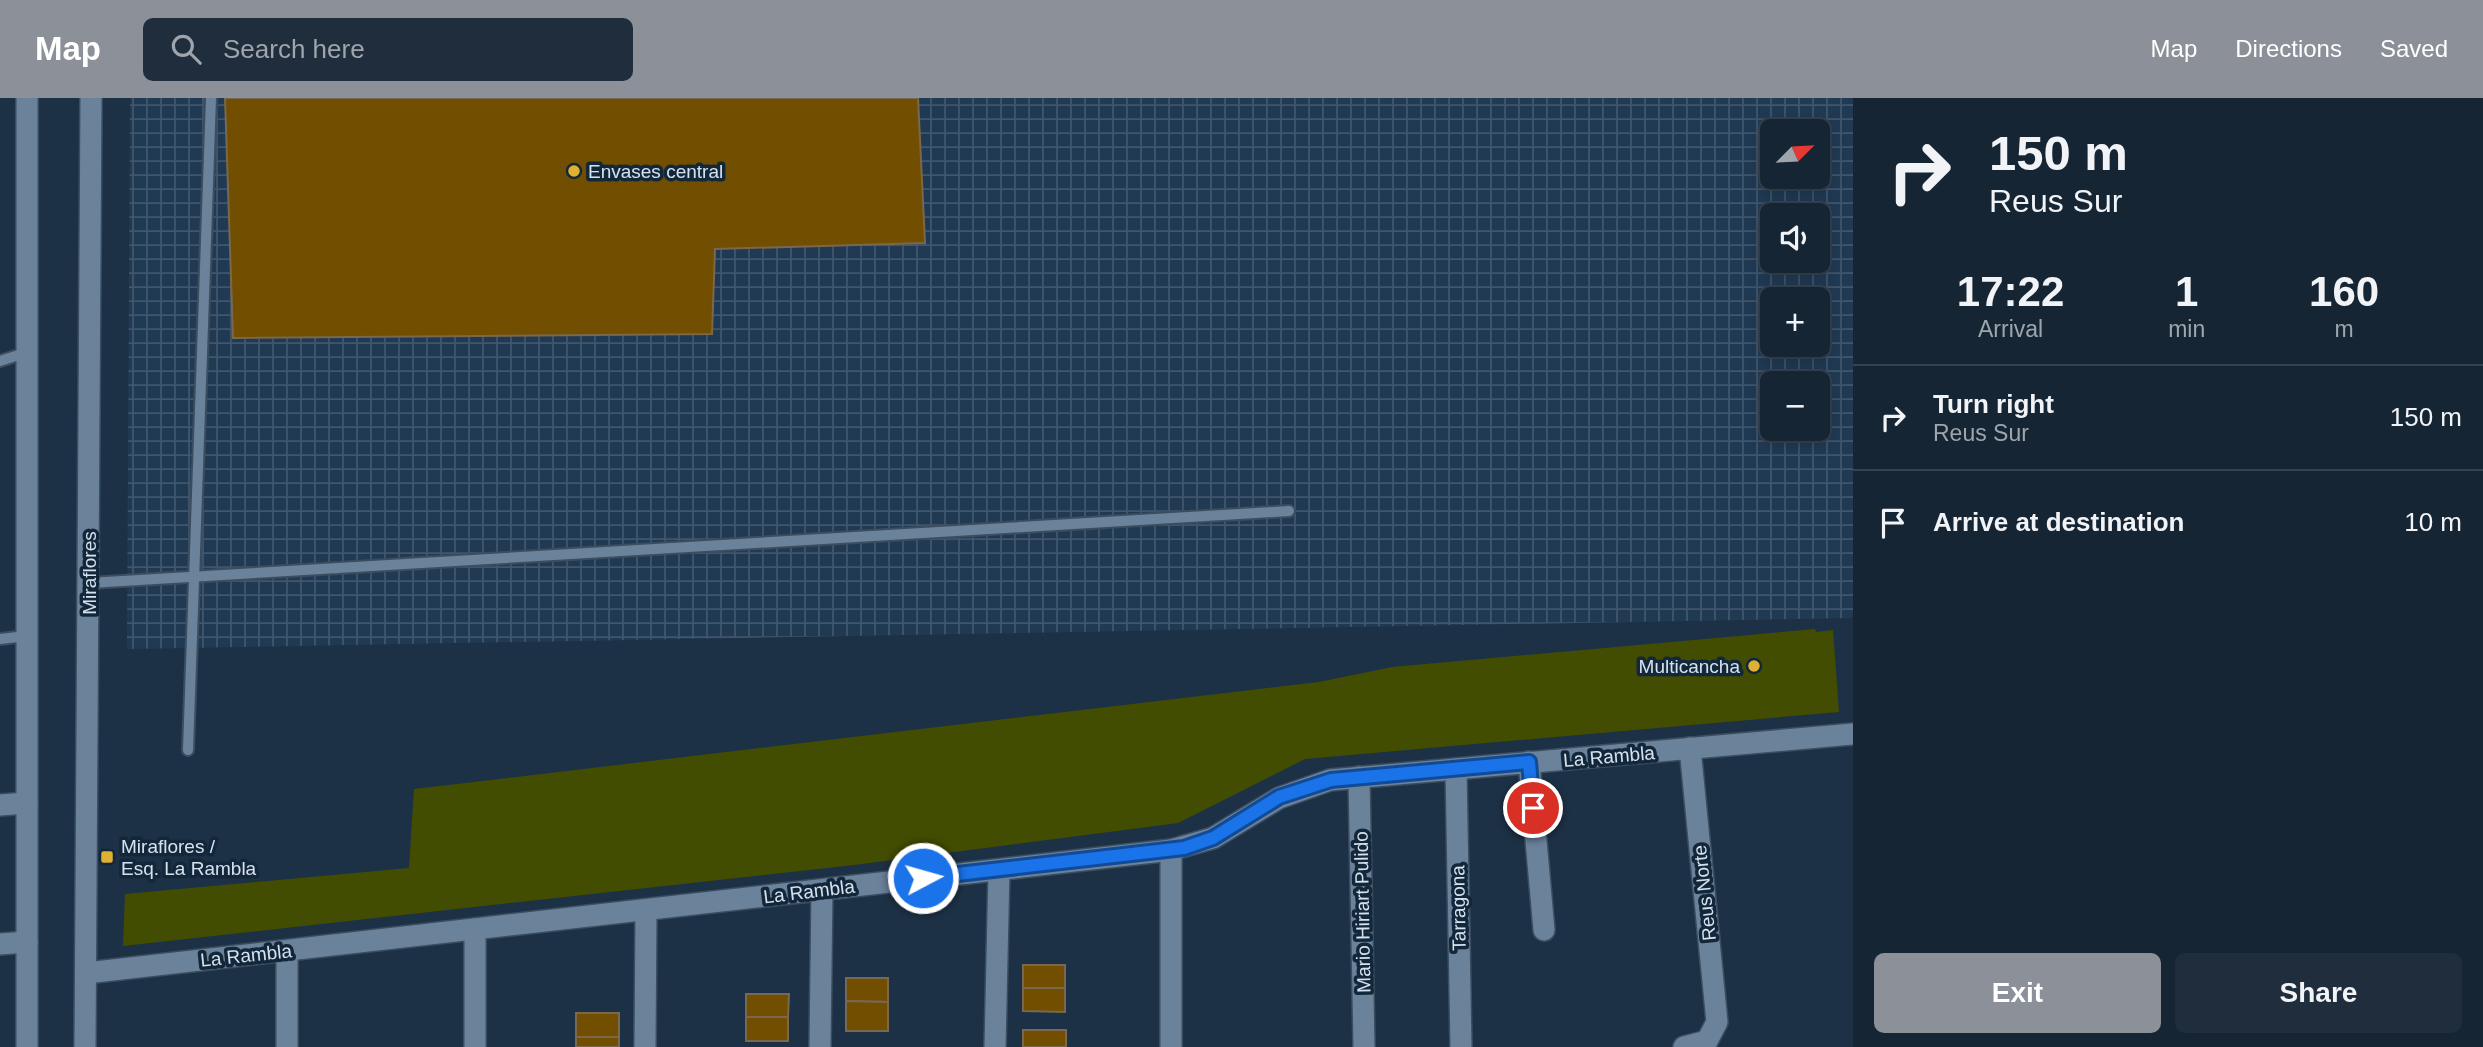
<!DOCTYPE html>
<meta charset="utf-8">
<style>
body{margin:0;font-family:Helvetica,sans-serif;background:#1f2d3c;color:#f1f3f6;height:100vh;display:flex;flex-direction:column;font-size:26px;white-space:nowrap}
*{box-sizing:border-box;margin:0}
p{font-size:23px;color:#9ea5ac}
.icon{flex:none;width:38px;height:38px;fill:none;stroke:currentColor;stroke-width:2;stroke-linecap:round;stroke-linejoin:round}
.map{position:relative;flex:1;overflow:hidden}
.sheet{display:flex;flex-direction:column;background:#162534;width:630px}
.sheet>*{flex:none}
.hud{background:#162534;color:#f1f3f6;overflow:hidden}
.needle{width:46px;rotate:66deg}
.tools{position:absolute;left:1760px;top:21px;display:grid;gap:14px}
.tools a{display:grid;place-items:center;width:70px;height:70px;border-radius:10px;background:#162534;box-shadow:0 4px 18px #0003,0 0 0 2px #35424f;font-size:35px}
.pin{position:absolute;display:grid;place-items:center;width:60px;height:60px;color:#fff;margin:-30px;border:4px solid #fff;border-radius:50%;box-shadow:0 2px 7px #0007}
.me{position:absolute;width:77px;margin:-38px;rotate:84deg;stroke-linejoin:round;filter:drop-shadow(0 0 5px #0008)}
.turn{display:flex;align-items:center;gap:24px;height:147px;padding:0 21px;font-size:32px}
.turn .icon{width:91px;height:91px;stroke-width:2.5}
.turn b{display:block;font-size:49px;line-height:60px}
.eta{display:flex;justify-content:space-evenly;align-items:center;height:119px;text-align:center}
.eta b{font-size:42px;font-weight:700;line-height:49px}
.action{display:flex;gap:14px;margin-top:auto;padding:14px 21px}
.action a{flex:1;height:80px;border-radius:10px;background:#8c9099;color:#fff;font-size:28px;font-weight:700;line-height:80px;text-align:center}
.action a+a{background:#1f2d3c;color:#f1f3f6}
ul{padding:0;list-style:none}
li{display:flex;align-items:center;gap:21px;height:105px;padding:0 21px;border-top:2px solid #35424f}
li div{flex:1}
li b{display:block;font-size:26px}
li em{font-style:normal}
header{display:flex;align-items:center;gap:42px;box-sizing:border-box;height:98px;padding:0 35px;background:#8c9099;color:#fff}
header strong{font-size:33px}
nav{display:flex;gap:38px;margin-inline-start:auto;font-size:24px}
.search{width:490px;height:63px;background:#1f2d3c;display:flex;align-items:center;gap:18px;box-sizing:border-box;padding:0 24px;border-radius:10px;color:#9ea5ac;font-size:26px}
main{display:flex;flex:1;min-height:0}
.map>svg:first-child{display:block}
.industrial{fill:url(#industrial-grid);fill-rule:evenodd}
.green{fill:#434d01}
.building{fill:#724e00;stroke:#79684d;stroke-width:2}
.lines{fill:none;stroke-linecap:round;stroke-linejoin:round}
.lane-casing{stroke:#3b4d5f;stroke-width:14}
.street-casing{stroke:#3b4d5f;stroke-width:24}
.secondary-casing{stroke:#3b4d5f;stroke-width:24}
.lane{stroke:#6b829b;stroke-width:10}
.street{stroke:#6b829b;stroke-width:21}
.secondary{stroke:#6b829b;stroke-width:21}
.route-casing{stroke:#114b97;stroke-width:18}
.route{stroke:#1a73e8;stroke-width:12}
.poi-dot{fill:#deb133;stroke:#13273b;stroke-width:2.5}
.labels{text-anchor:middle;stroke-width:7;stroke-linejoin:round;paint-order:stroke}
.poi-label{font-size:19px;fill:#d5e1ef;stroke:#13273b;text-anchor:start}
.street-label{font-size:19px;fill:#d5e1ef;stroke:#13273b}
</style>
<header>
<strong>Map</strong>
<div class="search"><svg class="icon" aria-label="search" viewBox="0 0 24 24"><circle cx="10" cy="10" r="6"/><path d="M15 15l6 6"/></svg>Search here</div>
<nav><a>Map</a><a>Directions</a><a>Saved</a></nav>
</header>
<main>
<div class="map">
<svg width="1853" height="949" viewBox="0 0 1853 949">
<defs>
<pattern id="industrial-grid" width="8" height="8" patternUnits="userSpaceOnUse" patternTransform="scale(1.75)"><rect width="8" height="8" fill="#213a54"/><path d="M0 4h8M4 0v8" fill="none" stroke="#40566d"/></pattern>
</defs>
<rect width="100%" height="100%" fill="#1d3146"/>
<!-- industrial -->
<path class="industrial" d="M130 0H1853V520L127 551ZM1773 33H1818V79H1773ZM1773 117H1818V163H1773ZM1773 201H1818V247H1773ZM1773 285H1818V331H1773Z"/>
<!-- green -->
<polygon class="green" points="1815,531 1816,534 1833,532 1839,614 1305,661 1178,725 854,767 123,848 125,796 409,770 414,691 1319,584 1392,569"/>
<!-- building -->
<g class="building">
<polygon points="225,0 918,0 925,145 715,151 712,236 233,240"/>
<rect x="1023" y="867" width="42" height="23"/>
<polygon points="846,880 888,880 888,904 846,903"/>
<polygon points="1023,890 1065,890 1065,914 1023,913"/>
<polygon points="746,896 789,896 788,919 746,919"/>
<polygon points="846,903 888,904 888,933 846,933"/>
<rect x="576" y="915" width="43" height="24"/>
<rect x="746" y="919" width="42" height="24"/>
<rect x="1023" y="932" width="43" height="17"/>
<rect x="576" y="939" width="43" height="10"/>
</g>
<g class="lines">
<!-- lane casing -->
<g class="lane-casing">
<g id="lane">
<polyline points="0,263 25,255"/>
<polyline points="89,485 1289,413"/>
<polyline points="0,541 26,538"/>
<polyline points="188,652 211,0"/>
</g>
</g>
<!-- street casing -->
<g class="street-casing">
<g id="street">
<polyline points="1529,664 1544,832"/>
<polyline points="1456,671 1461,949"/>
<polyline points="1359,679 1364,949"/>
<polyline points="0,707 27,705"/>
<polyline points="1171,752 1171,949"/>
<polyline points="0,846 27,844"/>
<polyline points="86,875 1171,752 1213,740 1279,700 1330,682 1853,636"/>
<polyline points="287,949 287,853"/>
<polyline points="475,949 475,831"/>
<polyline points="645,949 646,812"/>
<polyline points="820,949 822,792"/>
<polyline points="995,949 999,772"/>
<polyline points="1684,949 1707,943 1717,924 1690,650"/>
</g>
</g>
<!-- secondary casing -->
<g class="secondary-casing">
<g id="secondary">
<polyline points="27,0 27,949"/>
<polyline points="85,949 91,0"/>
</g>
</g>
<!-- lane -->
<use href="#lane" class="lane"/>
<!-- street -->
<use href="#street" class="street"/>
<!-- secondary -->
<use href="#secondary" class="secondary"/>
</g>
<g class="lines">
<!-- route casing -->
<g class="route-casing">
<polyline id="route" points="923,780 1184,750 1213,740 1279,699 1331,682 1529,664 1533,710"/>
</g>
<!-- route -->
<use href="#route" class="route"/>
</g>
<!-- markers -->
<g class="poi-dot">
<circle cx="574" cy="73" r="7"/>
<circle cx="1754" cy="568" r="7"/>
<rect x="100" y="752" width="14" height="14" rx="3.5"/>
</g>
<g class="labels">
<!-- poi labels -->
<g class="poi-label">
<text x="588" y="80">Envases central</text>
<text x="1740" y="575" text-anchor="end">Multicancha</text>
<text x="121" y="755">Miraflores /<tspan x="121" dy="22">Esq. La Rambla</tspan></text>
</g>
<!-- street labels -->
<g class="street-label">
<text transform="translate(89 475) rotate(-90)" y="7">Miraflores</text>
<text transform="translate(1609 658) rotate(-5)" y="7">La Rambla</text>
<text transform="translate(809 793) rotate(-7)" y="7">La Rambla</text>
<text transform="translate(1704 795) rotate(-96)" y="7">Reus Norte</text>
<text transform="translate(1458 810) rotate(-91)" y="7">Tarragona</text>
<text transform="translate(1362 814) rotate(-91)" y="7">Mario Hiriart Pulido</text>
<text transform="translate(246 857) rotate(-6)" y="7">La Rambla</text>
</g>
</g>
</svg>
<div class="tools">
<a><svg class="needle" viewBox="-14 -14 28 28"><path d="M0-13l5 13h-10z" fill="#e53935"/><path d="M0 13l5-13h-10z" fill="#9ea5ac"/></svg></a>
<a><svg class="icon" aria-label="sound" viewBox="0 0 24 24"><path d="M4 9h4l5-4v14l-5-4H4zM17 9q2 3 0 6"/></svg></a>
<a>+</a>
<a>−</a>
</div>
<div class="pin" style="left:1533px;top:710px;background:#d93025"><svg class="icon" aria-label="arrive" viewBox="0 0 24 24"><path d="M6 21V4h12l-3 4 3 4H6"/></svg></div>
<svg class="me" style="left:923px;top:780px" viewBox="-20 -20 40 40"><circle r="17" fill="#1a73e8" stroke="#fff" stroke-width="3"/><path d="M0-11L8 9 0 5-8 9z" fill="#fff"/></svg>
</div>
<section class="sheet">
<div class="hud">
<div class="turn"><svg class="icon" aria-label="right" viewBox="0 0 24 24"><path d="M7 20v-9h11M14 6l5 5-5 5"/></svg><div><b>150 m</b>Reus Sur</div></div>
</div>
<div class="eta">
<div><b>17:22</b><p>Arrival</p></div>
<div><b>1</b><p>min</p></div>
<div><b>160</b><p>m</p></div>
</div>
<ul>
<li><svg class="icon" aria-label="right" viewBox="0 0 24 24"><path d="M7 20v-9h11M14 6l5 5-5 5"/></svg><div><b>Turn right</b><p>Reus Sur</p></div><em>150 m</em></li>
<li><svg class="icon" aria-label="arrive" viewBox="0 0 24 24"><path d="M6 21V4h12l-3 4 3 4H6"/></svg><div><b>Arrive at destination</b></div><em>10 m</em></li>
</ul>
<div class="action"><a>Exit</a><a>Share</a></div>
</section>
</main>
